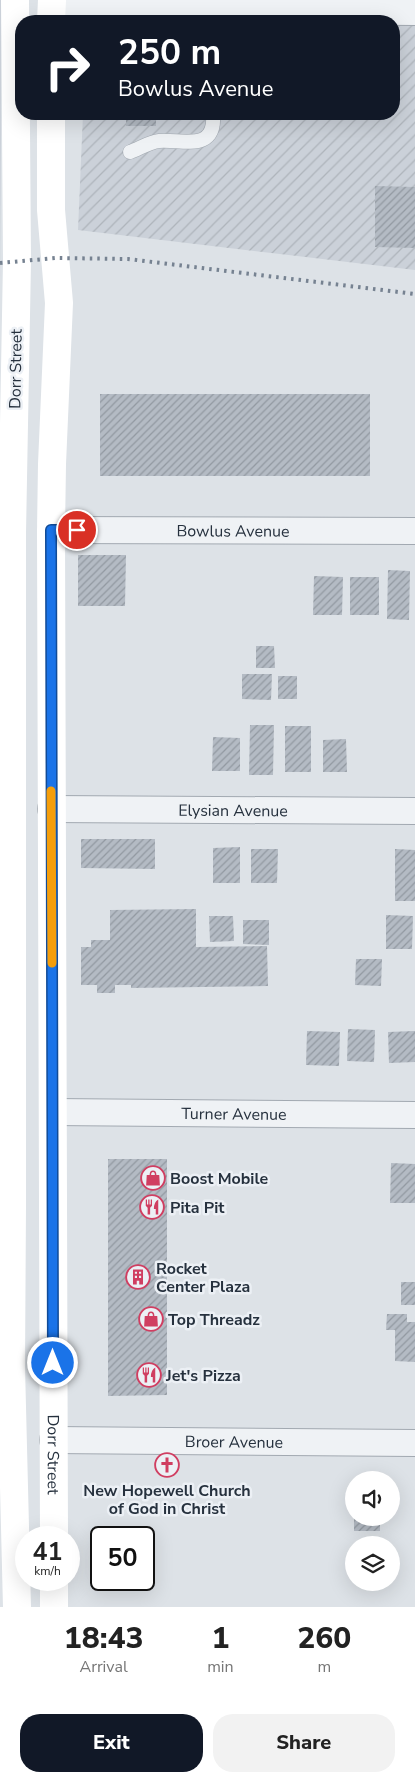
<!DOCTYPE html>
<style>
body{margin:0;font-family:"Nunito Sans",sans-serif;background:#f2f2f2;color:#222;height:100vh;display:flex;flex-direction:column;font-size:19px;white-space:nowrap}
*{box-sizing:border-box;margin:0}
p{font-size:16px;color:#767676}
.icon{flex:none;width:28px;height:28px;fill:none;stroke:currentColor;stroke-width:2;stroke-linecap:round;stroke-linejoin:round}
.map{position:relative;height:1607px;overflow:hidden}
.side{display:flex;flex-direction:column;background:#fff;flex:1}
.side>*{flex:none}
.banner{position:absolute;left:15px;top:15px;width:385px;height:105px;border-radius:20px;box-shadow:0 5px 20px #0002;background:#111827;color:#fff;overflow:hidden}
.controls{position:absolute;left:345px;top:1471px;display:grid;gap:10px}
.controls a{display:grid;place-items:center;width:55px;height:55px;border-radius:50%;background:#fff;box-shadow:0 5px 20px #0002;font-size:25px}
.speed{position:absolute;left:15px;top:1526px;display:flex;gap:10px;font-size:25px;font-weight:700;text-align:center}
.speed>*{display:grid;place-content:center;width:65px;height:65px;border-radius:50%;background:#fff;box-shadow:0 5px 20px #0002;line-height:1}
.speed small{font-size:12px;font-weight:400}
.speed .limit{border:2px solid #111;border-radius:8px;background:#fff;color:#111}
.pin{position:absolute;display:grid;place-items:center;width:42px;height:42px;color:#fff;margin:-21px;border:2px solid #fff;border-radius:50%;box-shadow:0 1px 5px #0007}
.me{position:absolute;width:55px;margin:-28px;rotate:0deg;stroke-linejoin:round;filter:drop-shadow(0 0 4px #0008)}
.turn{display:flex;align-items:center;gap:18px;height:105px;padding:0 20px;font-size:22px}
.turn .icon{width:65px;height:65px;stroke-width:2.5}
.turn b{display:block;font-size:35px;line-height:42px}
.eta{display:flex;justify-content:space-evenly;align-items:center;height:85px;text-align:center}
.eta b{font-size:30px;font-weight:800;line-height:35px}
.button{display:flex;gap:10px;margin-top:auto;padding:10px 20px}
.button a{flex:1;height:58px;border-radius:20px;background:#111827;color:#fff;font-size:20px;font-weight:800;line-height:58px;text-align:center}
.button a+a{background:#f2f2f2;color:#222}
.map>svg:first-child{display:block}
.built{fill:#cbd1d9}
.industrial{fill:url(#industrial-furrows)}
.building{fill:url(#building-hatch)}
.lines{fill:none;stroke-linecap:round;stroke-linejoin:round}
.lane-casing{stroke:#a2a9b1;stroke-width:15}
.street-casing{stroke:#a2a9b1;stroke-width:28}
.lane{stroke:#eff2f5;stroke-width:14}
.street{stroke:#eff2f5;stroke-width:26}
.secondary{stroke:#fff;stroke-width:28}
.rail{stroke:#768291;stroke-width:4;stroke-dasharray:2.5 5;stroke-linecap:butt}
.route-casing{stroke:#114b97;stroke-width:12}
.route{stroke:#1a73e8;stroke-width:9}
.slow{stroke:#f59e0b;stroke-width:9}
.labels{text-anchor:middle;stroke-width:5;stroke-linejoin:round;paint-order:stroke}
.street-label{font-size:16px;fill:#26313e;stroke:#ecf0f5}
.poi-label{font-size:16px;font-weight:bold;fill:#26313e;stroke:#ecf0f5;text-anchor:start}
</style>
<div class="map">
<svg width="415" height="1607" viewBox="0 0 415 1607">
<defs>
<pattern id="industrial-furrows" width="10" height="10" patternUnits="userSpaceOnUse" patternTransform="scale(1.25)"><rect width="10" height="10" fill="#cbd1d9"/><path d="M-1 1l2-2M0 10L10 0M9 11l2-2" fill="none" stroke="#aeb4bb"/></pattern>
<pattern id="building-hatch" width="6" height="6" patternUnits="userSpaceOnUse" patternTransform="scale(1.25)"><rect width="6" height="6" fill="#b4bbc4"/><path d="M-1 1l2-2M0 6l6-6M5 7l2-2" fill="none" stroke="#9299a1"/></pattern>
</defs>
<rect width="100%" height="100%" fill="#dde2e7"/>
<!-- built -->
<polygon class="built" points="0,0 2,0 0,282"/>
<!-- industrial -->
<polygon class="industrial" points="415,0 415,270 78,230 83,114 394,114 394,21"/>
<!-- building -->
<g class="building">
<rect x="126" y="114" width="30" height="12"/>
<polygon points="375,186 415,187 415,248 375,247"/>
<rect x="100" y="394" width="270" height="82"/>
<polygon points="78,555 126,555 125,606 78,606"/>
<polygon points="388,570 410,571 409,620 387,619"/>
<polygon points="314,576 343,577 342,615 313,615"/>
<rect x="350" y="577" width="29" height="38"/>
<polygon points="256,646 274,646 275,668 256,668"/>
<polygon points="242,674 272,674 271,700 242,699"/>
<rect x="278" y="676" width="19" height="23"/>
<polygon points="250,725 274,725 273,775 249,775"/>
<rect x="285" y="726" width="26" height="46"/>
<polygon points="213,737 240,738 240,771 212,771"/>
<polygon points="346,739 347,772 323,772 323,740"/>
<polygon points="81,839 155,839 155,869 81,868"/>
<polygon points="240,847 240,883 213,883 213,848"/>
<polygon points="251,849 278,849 277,883 251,883"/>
<polygon points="395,849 415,850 415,901 395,901"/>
<polygon points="196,909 196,947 267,946 268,986 131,988 131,985 115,985 115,993 97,993 97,985 81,985 81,947 91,947 91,940 110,940 110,910"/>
<polygon points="386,915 413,916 412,949 386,949"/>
<polygon points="209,916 233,916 234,941 210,942"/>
<polygon points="243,920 269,920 269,945 243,944"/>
<polygon points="356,959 382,959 381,986 355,985"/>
<polygon points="348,1029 375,1030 374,1062 347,1061"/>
<polygon points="307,1031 340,1032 339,1066 306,1065"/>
<polygon points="415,1031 415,1062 389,1063 388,1032"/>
<polygon points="108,1159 167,1159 167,1395 108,1396"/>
<polygon points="391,1163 415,1164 415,1203 390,1203"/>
<rect x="401" y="1282" width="14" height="23"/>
<polygon points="387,1314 407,1314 407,1322 415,1322 415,1362 395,1361 395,1330 386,1330"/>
<rect x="354" y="1518" width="26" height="13"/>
</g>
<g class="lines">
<!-- lane casing -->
<g class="lane-casing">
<path id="lane" d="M130 152C139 149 149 142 159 141 182 139 216 153 213 114"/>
</g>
<!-- street casing -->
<g class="street-casing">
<g id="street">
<polyline points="52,9 415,12"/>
<path id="s1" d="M51 530 415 531"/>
<path id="s2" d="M51 809 415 811"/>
<path id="s3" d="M53 1112 415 1115"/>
<path id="s4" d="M53 1440 415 1443"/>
</g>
</g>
<!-- lane -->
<use href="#lane" class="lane"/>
<!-- street -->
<use href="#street" class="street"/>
<!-- secondary -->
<g class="secondary">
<polyline points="15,0 17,261 12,533 12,1205 11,1367 17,1607"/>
<polyline points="51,21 52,0"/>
<path id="s5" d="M51 114V210L59 303 52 464 51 530 54 1538"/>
<polyline points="54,1580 54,1607"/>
</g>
<!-- rail -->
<polyline class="rail" points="0,263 56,258 128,259 415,294"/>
</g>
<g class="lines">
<!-- route casing -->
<g class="route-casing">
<polyline id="route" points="53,1363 51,530 77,530"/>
</g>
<!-- route -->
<use href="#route" class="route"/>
<!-- slow -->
<polyline class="slow" points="51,791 52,963"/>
</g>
<!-- icons -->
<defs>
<g id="shop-ring" transform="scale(1.25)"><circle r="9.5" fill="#ecf0f5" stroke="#d03e61" stroke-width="1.5"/><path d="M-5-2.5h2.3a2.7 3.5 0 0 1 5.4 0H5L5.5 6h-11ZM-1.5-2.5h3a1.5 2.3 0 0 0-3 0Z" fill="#d03e61"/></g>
<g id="restaurant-ring" transform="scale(1.25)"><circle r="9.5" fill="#ecf0f5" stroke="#d03e61" stroke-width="1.5"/><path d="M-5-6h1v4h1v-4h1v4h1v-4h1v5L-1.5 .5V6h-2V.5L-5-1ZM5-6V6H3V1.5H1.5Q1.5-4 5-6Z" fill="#d03e61"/></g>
<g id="building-ring" transform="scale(1.25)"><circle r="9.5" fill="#ecf0f5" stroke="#d03e61" stroke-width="1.5"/><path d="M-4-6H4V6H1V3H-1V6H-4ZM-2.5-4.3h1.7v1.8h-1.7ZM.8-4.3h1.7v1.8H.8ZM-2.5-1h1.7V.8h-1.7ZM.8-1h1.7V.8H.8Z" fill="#d03e61"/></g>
<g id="church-ring" transform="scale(1.25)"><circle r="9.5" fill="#ecf0f5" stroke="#d03e61" stroke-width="1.5"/><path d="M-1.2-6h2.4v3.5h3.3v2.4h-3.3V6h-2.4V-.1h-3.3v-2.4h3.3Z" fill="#d03e61"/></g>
</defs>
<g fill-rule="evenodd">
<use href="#shop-ring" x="153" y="1178"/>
<use href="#restaurant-ring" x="152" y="1207"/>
<use href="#building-ring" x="138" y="1277"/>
<use href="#shop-ring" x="151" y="1319"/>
<use href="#restaurant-ring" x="149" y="1375"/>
<use href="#church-ring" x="167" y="1465"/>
</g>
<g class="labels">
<!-- street labels -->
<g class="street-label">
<text transform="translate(15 369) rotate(-89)" y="6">Dorr Street</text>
<text dy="6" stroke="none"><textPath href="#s1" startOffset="182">Bowlus Avenue</textPath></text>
<text dy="6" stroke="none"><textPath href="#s2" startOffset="182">Elysian Avenue</textPath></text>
<text dy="6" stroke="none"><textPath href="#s3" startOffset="181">Turner Avenue</textPath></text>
<text dy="6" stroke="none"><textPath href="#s4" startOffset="181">Broer Avenue</textPath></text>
<text dy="6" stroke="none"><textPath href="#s5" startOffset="1341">Dorr Street</textPath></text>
</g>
<!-- poi labels -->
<g class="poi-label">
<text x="170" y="1184">Boost Mobile</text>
<text x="170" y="1213">Pita Pit</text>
<text x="156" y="1274">Rocket<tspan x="156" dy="18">Center Plaza</tspan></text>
<text x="168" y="1325">Top Threadz</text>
<text x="166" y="1381">Jet's Pizza</text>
<text x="167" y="1496" text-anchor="middle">New Hopewell Church<tspan x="167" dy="18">of God in Christ</tspan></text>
</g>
</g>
</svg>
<div class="controls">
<a><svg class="icon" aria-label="sound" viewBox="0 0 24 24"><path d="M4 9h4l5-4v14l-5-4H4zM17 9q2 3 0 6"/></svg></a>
<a><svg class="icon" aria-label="layers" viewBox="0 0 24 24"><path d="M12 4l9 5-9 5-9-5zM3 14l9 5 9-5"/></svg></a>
</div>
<div class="speed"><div>41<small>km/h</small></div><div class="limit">50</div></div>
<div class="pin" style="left:77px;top:530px;background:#d93025"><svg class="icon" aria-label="arrive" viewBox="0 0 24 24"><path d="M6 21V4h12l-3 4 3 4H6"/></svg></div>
<svg class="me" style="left:53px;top:1363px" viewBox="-20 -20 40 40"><circle r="17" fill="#1a73e8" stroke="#fff" stroke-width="3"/><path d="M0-11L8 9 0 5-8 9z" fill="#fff"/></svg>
<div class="banner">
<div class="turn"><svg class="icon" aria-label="right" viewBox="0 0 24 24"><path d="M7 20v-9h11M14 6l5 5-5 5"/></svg><div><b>250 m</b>Bowlus Avenue</div></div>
</div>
</div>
<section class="side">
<div class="eta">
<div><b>18:43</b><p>Arrival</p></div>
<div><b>1</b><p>min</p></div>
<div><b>260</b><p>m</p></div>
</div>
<div class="button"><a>Exit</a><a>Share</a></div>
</section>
